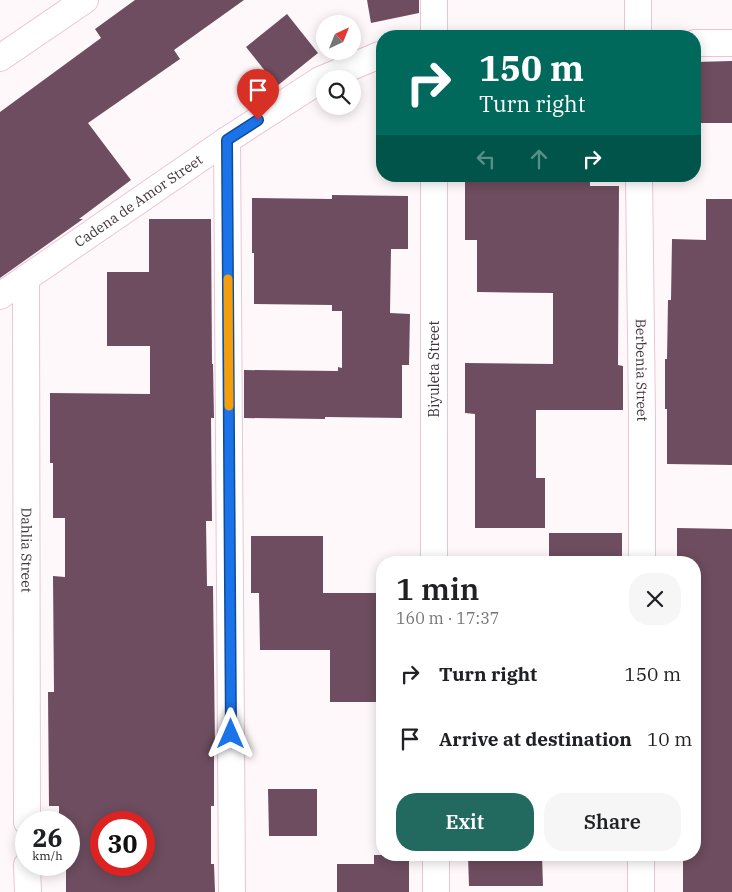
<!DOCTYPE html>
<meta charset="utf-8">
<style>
body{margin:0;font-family:"IBM Plex Serif",serif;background:#f6f6f6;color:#202124;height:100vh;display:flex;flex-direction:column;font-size:19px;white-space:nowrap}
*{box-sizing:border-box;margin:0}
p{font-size:16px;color:#757577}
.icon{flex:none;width:28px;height:28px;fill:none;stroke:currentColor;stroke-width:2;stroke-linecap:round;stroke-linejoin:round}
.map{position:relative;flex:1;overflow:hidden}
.sheet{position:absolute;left:376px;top:556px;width:325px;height:305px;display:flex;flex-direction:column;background:#fff;border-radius:20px;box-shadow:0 2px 12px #0003}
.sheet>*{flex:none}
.hud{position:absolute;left:376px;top:30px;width:325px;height:152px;border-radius:20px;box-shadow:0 2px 12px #0003;background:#00695c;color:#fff;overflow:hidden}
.needle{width:32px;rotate:43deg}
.tools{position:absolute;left:316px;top:15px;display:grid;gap:10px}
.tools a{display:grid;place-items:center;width:45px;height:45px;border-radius:50%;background:#fff;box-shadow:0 2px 12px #0003;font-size:25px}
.speed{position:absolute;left:15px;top:811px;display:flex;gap:10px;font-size:25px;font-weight:700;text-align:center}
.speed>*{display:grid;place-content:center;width:65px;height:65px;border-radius:50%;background:#fff;box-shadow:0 2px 12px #0003;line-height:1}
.speed small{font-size:12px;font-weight:400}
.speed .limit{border:8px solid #d22;background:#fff;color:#111}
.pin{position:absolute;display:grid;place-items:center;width:42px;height:42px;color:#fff;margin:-51px -21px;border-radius:50% 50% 50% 0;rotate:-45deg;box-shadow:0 0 5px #0007}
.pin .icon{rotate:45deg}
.me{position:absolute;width:55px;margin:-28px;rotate:0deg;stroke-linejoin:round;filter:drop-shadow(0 0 4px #0008)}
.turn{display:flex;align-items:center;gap:18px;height:105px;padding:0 20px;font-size:22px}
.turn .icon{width:65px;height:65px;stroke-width:2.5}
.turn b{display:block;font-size:35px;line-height:42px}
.lanes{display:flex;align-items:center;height:48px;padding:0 20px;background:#0003;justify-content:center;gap:25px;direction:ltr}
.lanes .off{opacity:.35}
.round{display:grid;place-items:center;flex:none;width:52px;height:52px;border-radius:20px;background:#f6f6f6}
.overview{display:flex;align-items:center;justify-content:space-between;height:85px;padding:0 20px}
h1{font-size:30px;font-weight:600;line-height:38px}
.button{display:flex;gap:10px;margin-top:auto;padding:10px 20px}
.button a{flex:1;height:58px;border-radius:20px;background:#226a60;color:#fff;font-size:20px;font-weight:600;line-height:58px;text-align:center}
.button a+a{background:#f6f6f6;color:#202124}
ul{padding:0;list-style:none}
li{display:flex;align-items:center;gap:15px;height:65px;padding:0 20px}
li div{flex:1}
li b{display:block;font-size:19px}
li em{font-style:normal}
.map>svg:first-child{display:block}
.building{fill:#6d4d5f;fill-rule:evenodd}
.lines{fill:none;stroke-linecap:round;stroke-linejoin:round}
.street-casing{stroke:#e9c5d8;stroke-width:28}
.street{stroke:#fff;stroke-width:26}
.route-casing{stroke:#114b97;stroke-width:12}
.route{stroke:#1a73e8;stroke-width:9}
.slow{stroke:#f59e0b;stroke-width:9}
.labels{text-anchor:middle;stroke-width:5;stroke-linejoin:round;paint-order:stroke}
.street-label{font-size:14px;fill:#43353c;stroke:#fff}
</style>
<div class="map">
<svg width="732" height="892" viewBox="0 0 732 892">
<rect width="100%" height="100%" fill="#fff8fb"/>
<!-- building -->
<g class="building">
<polygon points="135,0 244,0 174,50 180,59 88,123 131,180 79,219 83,219 0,278 0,112 101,38 95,29"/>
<polygon points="367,0 419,0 419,13 371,23"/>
<polygon points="287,14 318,53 277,86 246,47"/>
<polygon points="732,61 732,123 695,123 695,62"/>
<polygon points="465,176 590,176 590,186 619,186 618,365 623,366 623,410 536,410 536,478 545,478 545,528 475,528 475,414 465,413 465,363 553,364 553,293 477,292 477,240 465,240"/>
<polygon points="332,195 408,196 408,249 391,249 390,313 410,314 409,365 402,365 402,418 325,417 325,419 244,418 244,370 338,371 338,367 342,368 342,311 332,311 332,305 254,304 254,253 252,253 252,198 332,199"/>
<polygon points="706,199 732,199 732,465 667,464 667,409 665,409 665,359 667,359 668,300 671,300 672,239 706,240"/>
<path d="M149 219H211L212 364H213L214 418H211L212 521H206L207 586H213L215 748H214V806H211V864H214L215 892H66V867H69V822H59V806H49L48 692H54L53 576 65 577V518H53V463H50V393L150 394V346H107V272H149ZM101 822H144V865H101Z"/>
<polygon points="677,528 732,529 732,892 683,892 683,855 695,855 695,562 677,562"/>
<rect x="549" y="533" width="73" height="29"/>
<polygon points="251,536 323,536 323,593 382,593 382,702 330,702 330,650 260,650 259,593 251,593"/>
<polygon points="268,789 317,789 317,836 269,836"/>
<polygon points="374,855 409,855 409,892 337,892 337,864 374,864"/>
<polygon points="468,855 542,855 543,886 469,886"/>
</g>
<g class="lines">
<!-- street casing -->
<g class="street-casing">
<g id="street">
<polyline points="434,0 434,36"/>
<polyline points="638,0 638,36"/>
<polyline points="695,43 732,43"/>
<polyline points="0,58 85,0"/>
<polyline points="227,140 232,892"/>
<polyline points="434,176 434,562"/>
<path id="s1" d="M639 176 642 417V562"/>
<path id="s2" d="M26 278 27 822"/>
<path id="s3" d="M0 296 227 140 320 80 382 54"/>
<polyline points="436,855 436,892"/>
<polyline points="27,865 28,892"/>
<polyline points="641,892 641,855"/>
</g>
</g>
<!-- street -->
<use href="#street" class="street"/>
</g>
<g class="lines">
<!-- route casing -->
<g class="route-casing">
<polyline id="route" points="231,734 227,140 258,120"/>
</g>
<!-- route -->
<use href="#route" class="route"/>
<!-- slow -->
<polyline class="slow" points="228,279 229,406"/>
</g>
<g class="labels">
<!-- street labels -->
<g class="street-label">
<text dy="5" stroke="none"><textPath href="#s3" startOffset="168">Cadena de Amor Street</textPath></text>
<text transform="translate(434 369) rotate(-90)" y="5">Biyuleta Street</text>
<text dy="5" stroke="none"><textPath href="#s1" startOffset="194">Berbenia Street</textPath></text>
<text dy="5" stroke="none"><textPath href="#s2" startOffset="272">Dahlia Street</textPath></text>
</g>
</g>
</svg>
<div class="tools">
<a><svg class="needle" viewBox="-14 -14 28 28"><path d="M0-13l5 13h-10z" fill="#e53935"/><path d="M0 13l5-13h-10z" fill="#757577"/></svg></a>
<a><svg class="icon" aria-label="search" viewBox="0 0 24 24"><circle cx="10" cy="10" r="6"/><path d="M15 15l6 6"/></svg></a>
</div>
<div class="speed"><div>26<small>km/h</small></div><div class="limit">30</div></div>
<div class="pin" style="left:258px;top:120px;background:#d93025"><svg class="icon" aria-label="arrive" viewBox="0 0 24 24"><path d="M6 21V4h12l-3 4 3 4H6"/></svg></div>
<svg class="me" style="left:231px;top:734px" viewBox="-20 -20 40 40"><path d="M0-17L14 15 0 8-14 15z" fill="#1a73e8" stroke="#fff" stroke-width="4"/></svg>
<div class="hud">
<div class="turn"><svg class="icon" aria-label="right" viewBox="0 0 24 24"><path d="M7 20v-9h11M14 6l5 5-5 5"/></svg><div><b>150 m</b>Turn right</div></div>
<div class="lanes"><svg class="icon off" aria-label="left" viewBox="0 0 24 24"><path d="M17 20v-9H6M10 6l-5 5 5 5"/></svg><svg class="icon off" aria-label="ahead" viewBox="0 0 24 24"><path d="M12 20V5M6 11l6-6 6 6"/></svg><svg class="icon" aria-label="right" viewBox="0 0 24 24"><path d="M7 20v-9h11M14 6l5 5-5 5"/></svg></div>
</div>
<section class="sheet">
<div class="overview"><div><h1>1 min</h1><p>160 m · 17:37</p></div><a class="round"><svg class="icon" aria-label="close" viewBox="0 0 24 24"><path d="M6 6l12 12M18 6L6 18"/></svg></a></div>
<ul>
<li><svg class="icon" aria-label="right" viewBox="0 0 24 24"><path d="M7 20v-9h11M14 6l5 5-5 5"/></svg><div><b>Turn right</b></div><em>150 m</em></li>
<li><svg class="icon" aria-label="arrive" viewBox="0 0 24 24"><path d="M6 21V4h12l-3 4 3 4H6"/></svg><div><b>Arrive at destination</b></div><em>10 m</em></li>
</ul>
<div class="button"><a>Exit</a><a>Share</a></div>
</section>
</div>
